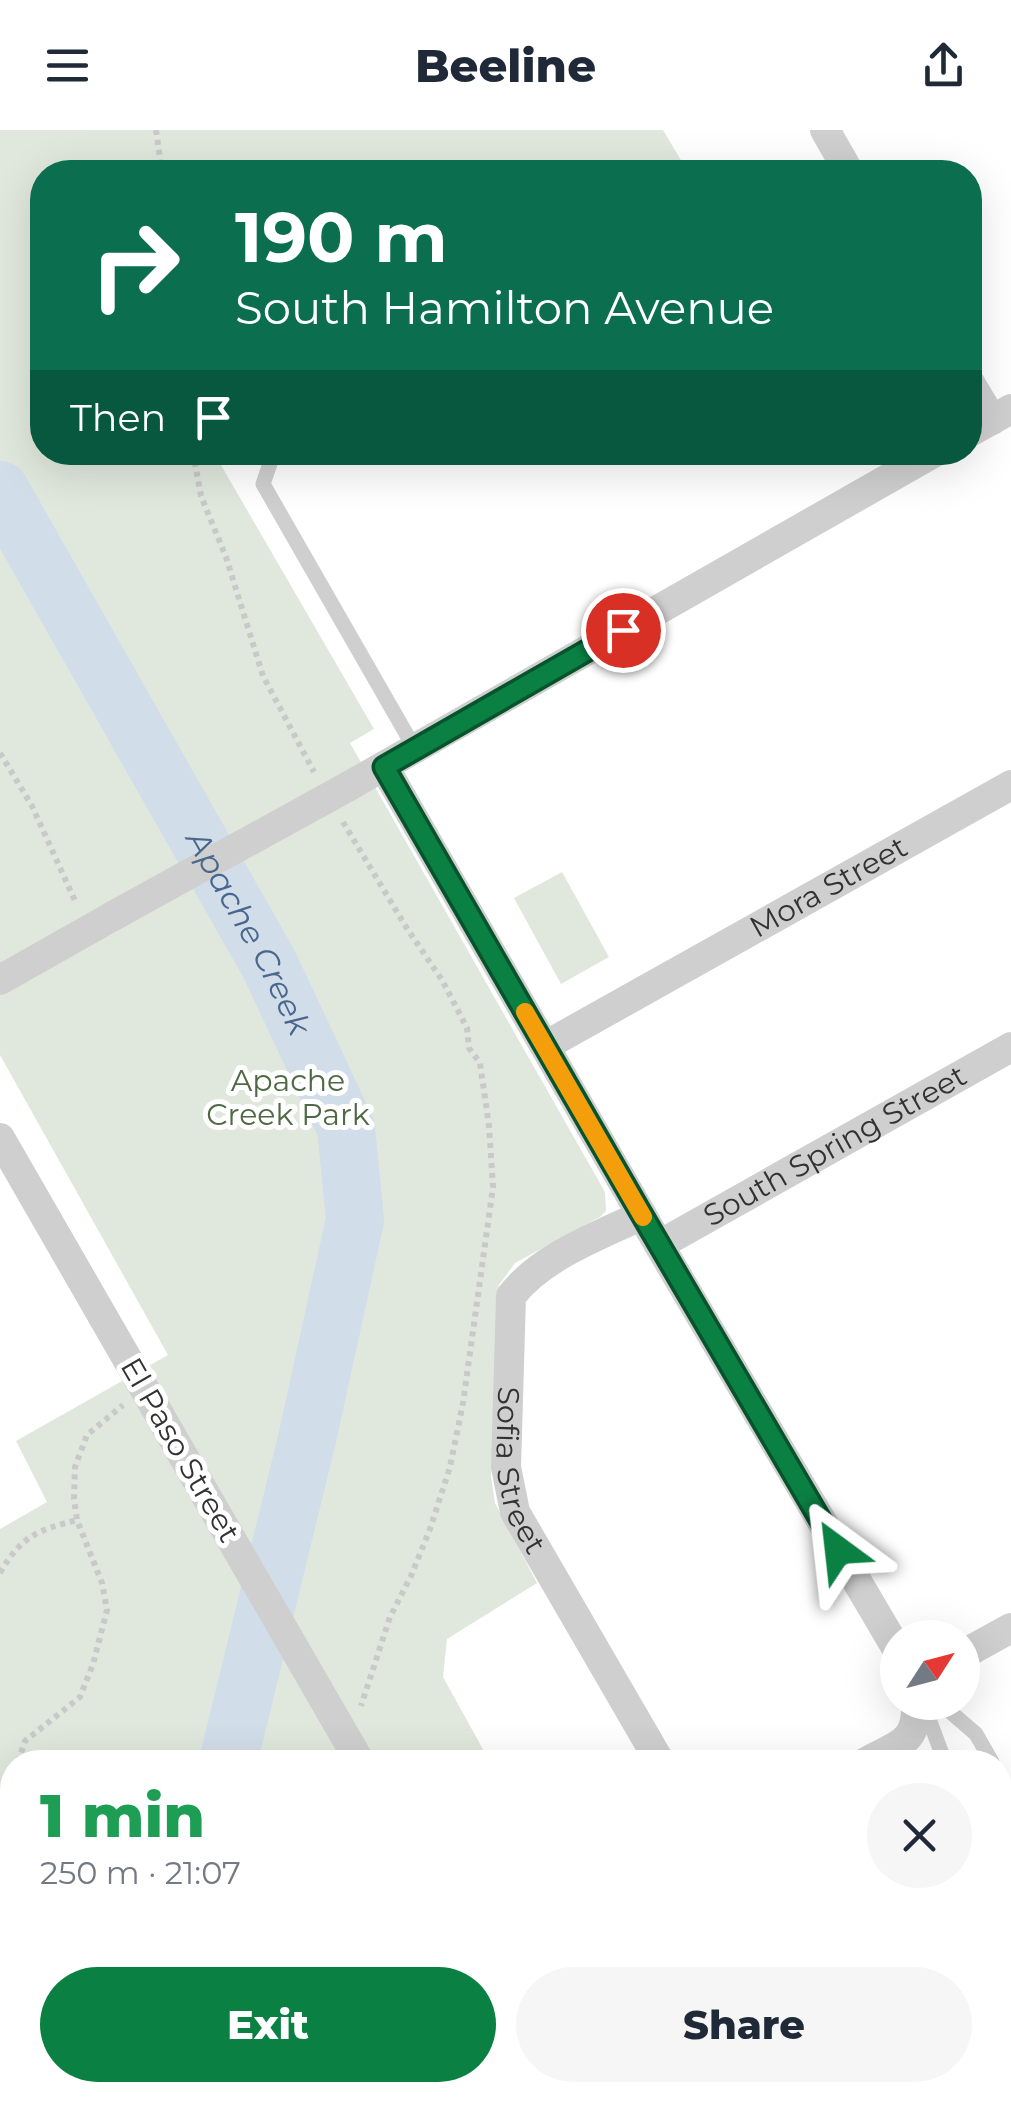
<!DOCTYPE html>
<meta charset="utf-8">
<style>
body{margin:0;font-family:Montserrat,sans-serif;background:#f6f6f7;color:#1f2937;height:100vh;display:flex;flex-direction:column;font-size:38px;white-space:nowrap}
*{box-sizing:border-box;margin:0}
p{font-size:32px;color:#747a83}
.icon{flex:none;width:55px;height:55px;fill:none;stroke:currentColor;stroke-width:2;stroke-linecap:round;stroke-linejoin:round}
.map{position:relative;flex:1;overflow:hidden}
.sheet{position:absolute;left:0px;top:1620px;width:1012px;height:352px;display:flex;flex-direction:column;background:#fff;border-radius:40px 40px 0 0;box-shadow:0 10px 40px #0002}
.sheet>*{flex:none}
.top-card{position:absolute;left:30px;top:30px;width:952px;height:305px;border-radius:40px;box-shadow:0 10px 40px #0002;background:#0b6e4f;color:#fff;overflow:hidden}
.needle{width:65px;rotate:54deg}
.tools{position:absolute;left:880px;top:1490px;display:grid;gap:20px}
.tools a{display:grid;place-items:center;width:100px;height:100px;border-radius:50%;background:#fff;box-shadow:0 10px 40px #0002;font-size:50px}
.pin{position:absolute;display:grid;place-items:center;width:85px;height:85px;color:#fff;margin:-42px;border:5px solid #fff;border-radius:50%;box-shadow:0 2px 10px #0007}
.me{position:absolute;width:110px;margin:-55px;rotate:330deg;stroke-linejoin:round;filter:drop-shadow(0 0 8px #0008)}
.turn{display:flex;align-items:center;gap:35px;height:210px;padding:0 40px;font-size:45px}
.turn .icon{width:130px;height:130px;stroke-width:2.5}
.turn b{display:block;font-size:70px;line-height:85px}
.then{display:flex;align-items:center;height:95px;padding:0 40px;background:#0003;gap:20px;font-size:38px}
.round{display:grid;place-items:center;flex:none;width:105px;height:105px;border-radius:52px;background:#f6f6f7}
.headline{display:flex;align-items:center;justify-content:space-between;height:170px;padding:0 40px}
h1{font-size:60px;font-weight:800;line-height:75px;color:#1e9e55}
.button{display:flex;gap:20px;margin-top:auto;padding:20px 40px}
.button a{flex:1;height:115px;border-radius:60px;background:#0b8043;color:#fff;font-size:40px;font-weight:800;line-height:115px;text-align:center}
.button a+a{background:#f6f6f7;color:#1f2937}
header{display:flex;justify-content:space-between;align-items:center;height:130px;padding:0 40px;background:#fff;font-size:45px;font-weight:800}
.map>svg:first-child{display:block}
.green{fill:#e0e8dd}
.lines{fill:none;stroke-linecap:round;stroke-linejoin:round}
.river{stroke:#d2ddea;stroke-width:58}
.path{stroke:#c9c9c9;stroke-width:6;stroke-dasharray:5 5;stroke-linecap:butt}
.lane{stroke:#cfcfcf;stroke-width:15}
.street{stroke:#cfcfcf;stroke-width:30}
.street-bridge{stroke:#cfcfcf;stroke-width:30}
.wall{fill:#8c8c8c}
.shaded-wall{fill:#5e5e5e}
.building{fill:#191919;stroke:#5e5e5e;stroke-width:2.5}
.route-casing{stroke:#07532c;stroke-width:25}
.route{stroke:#0b8043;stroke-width:18}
.slow{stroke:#f59e0b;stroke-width:18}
.labels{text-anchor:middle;stroke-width:10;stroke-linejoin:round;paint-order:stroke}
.street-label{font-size:30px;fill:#323232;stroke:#fff}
.park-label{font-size:30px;fill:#506944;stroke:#fff}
.water-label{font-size:32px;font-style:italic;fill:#49678c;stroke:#fff}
</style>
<header><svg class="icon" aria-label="menu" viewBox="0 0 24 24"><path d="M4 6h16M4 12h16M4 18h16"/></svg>Beeline<svg class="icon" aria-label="share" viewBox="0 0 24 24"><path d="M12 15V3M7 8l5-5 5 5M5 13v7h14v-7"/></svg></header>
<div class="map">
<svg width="1011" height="1972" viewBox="0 0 1011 1972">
<rect width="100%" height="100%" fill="#fff"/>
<!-- green -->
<g class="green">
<polygon points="0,0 663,0 688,42 42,42 42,322 218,323 218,330 374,599 350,613 605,1062 606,1081 600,1087 515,1133 499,1155 496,1170 495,1274 491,1346 495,1373 537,1453 447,1509 443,1547 490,1632 12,1632 12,1960 229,1960 224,1972 0,1972 0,1399 47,1372 16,1311 168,1225 0,925"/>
<polygon points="562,742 609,827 561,854 514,768"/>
</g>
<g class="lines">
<!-- river -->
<g class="river">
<path id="s1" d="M0 360 269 834 346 998 355 1090 307 1309 228 1632"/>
<polyline points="0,1914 12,1902"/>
</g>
<!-- path -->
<g class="path">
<polyline points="156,0 162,42"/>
<polyline points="193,322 201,366 226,427 263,546 314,642"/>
<polyline points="0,623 32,676 76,773"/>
<polyline points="343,692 406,797 442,850 467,898 469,918 480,933 489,996 493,1057 463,1273 450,1337 430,1399 411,1446 390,1487 361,1576"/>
<path d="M0 1443C21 1406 38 1400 77 1390"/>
<polyline points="18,1632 25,1611 80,1567 93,1534 107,1480 102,1453 77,1390 74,1369 75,1337 87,1305 123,1275"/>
<polyline points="0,1672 12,1649"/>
<polyline points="170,1972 182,1960"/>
</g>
<!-- lane -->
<g class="lane">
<polyline points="274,322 263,354 415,619"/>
<polyline points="939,1572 976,1604 992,1632"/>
<polyline points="924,1576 945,1632"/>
<polyline points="1000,1648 1011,1667"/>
<polyline points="1000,1710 1011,1717"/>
<polyline points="668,1960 674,1972"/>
<polyline points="766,1960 786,1972"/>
<polyline points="737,1972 760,1960"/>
<polyline points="877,1972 895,1960"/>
</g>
<!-- street -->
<g class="street">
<polyline points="825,0 849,42"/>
<polyline points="970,253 992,290"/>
<polyline points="970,302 1011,279"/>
<polyline points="384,637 659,1115 898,1521"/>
<polyline points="349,656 935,322"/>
<polyline points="0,850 113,786"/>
<path id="s2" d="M545 916 1011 655"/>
<polyline points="0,1008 171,1305"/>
<path id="s3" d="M642 1085C597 1107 542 1126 511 1166L506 1337 515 1382 660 1632"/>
<path id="s4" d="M659 1115 1011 917"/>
<polyline points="962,1525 1011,1498"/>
<path d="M866 1632C898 1614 918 1614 916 1572"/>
<polyline points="551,1960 558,1972"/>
<polyline points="251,1972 261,1960"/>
</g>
<!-- street-bridge -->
<g class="street-bridge">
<polyline points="113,786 349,656"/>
<polyline points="171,1305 360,1632"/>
</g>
</g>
<!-- wall -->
<polygon class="wall" points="956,1960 1000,1960 1011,1972 958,1972"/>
<!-- shaded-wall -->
<polygon class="shaded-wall" points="489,1960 494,1960 494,1972 473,1972"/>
<!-- building -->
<g class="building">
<polygon points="1011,1902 1011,1972 979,1972 971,1960 1000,1960 1000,1909"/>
<polygon points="446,1960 489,1960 473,1972 429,1972"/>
<polygon points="899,1960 946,1960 953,1972 878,1972"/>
</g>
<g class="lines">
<!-- route casing -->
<g class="route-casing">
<polyline id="route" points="623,500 384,637 642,1085 838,1420"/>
</g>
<!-- route -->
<use href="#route" class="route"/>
<!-- slow -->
<polyline class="slow" points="525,882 643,1087"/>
</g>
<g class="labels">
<!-- street labels -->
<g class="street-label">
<text dy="10" stroke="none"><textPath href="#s2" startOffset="325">Mora Street</textPath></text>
<text dy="10" stroke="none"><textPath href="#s4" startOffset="202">South Spring Street</textPath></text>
<text transform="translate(180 1320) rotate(60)" y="10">El Paso Street</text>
<text dy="10" stroke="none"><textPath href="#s3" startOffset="332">Sofia Street</textPath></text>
</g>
<!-- park labels -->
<g class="park-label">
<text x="288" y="961">Apache<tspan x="288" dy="34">Creek Park</tspan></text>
</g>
<!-- water labels -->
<g class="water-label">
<text dy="11" stroke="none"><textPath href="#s1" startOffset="508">Apache Creek</textPath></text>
</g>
</g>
</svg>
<div class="tools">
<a><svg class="needle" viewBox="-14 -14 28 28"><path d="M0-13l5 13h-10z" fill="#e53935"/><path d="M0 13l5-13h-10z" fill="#747a83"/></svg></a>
</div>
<div class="pin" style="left:623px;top:500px;background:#d93025"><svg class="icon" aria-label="arrive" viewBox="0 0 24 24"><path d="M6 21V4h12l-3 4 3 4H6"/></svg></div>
<svg class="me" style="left:838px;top:1420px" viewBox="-20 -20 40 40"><path d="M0-17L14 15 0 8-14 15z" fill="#0b8043" stroke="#fff" stroke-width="4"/></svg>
<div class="top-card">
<div class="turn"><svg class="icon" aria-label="right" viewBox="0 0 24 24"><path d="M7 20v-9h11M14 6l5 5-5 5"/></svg><div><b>190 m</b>South Hamilton Avenue</div></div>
<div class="then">Then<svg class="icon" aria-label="arrive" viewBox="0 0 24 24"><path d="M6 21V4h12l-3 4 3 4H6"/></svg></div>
</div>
<section class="sheet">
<div class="headline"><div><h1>1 min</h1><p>250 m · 21:07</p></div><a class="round"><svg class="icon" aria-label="close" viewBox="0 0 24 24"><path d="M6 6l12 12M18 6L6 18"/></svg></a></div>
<div class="button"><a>Exit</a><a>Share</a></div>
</section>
</div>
